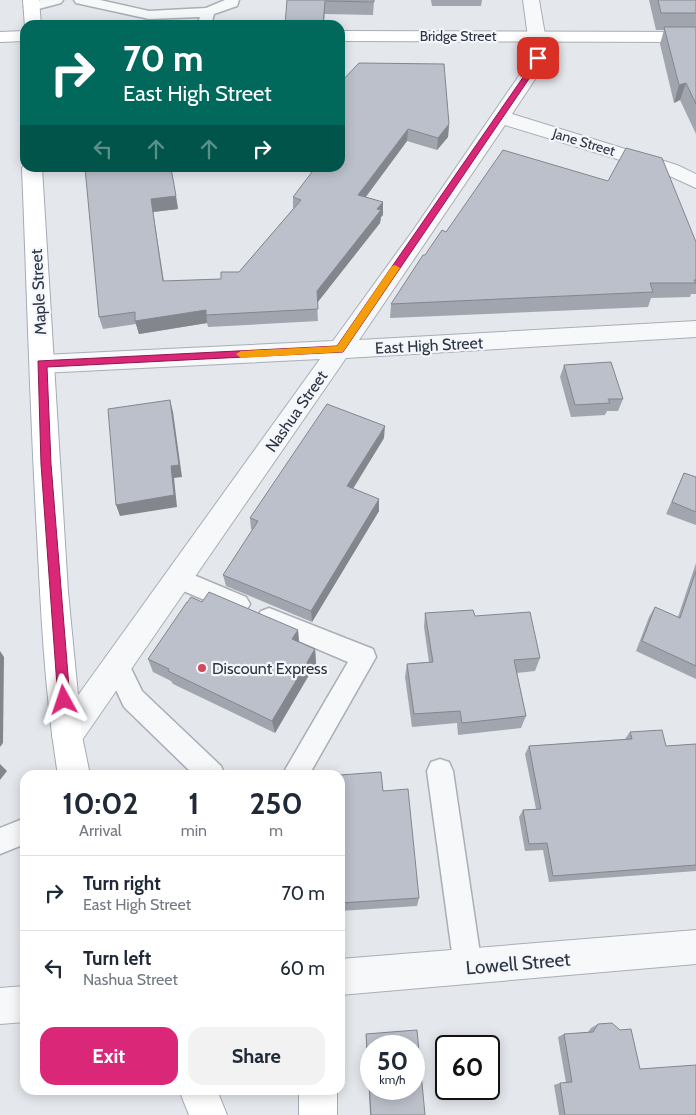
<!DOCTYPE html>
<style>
body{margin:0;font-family:Cabin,sans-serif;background:#f2f2f3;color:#1f2937;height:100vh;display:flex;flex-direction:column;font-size:19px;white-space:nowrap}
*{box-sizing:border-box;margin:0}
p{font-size:16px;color:#747a83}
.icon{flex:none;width:28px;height:28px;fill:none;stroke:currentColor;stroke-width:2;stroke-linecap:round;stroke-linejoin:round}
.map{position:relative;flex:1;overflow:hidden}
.side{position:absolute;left:20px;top:770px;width:325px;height:325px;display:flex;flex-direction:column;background:#fff;border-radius:15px;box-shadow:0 2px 12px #0003}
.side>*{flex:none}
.hud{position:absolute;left:20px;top:20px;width:325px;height:152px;border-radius:15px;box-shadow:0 2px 12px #0003;background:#00695c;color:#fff;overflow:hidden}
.speed{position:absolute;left:360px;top:1035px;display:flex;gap:10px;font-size:25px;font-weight:700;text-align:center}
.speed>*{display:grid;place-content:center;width:65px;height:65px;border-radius:50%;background:#fff;box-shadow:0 2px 12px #0003;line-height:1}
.speed small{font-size:12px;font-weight:400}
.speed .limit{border:2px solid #111;border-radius:8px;background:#fff;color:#111}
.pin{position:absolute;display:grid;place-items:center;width:42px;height:42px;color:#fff;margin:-21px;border-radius:10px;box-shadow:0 2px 8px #0006}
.me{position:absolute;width:55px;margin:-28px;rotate:355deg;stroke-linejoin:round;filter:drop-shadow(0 0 4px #0008)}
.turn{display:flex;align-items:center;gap:18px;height:105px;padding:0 20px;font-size:22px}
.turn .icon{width:65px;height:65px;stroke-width:2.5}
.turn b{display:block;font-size:35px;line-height:42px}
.lanes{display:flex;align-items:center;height:48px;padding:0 20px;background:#0003;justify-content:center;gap:25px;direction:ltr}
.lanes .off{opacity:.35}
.eta{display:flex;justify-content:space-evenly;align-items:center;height:85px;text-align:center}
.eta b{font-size:30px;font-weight:700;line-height:35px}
.cta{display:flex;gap:10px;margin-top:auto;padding:10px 20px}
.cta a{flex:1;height:58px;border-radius:15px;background:#db2777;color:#fff;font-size:20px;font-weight:700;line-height:58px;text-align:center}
.cta a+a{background:#f2f2f3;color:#1f2937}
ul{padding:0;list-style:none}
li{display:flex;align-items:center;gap:15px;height:75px;padding:0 20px;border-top:1px solid #e0e1e3}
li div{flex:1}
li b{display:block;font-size:19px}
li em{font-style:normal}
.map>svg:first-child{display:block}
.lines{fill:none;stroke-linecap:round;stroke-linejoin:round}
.lane-casing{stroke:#a9aeb7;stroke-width:3}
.street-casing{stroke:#a9aeb7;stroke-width:2}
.secondary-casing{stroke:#a9aeb7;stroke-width:2}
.primary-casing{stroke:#a3abb8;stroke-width:2}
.lane{fill:#f7f8fa;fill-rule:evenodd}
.street{fill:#f7f8fa;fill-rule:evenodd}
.secondary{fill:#fff;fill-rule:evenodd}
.primary{fill:#fff;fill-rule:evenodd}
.wall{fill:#a1a5ae}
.shaded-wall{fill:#83868d}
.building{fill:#bbc0ca;stroke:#83868d;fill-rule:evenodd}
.route{fill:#db2777;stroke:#8e194d}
.slow{fill:#f59e0b}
.poi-dot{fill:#d1495b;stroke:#f4f6f9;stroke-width:2}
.labels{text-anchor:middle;stroke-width:4.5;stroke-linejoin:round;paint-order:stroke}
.far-street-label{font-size:14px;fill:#2b3445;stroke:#f4f6f9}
.street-label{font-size:16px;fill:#2b3445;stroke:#f4f6f9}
.poi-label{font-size:16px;fill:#2b3445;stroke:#f4f6f9;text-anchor:start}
.near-street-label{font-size:19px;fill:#2b3445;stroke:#f4f6f9}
</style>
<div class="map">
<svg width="696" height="1115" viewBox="0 0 696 1115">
<rect width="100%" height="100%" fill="#e4e7ec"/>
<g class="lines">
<!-- lane casing -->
<g class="lane-casing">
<g id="lane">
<polygon points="41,0 63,0 61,3 31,11 24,7 26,4"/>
<polygon points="74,0 100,0 149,11 206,8 225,0 239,0 237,6 214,14 211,25 197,25 200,17 149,19 76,3"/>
<polygon points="177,568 246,597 250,604 246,611 238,614 169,585 166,578 169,571"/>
<polygon points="269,608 373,649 376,657 309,775 282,775 348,662 261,625 257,618 261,611"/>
<polygon points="116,653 125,656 142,691 221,766 225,775 194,775 124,707 104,664 107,656"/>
<polygon points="440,759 449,762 453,771 482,967 478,977 468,981 458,977 454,967 427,771 431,762"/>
<polygon points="25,818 25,844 0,854 0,828"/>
</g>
</g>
<!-- street casing -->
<g class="street-casing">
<g id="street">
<polygon points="523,0 539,0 548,52 545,64 512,114 677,165 696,174 696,188 663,173 505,125 359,340 696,321 696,337 346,358 78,746 67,751 56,746 52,736 56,726 320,359 42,373 34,370 30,364 34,358 42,355 333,341 414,229 527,64 530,52"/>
<polygon points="696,930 696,964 340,995 340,959"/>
<polygon points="25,986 25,1022 0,1024 0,988"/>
</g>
</g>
<!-- secondary casing -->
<g class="secondary-casing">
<g id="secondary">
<polygon points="25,31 25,41 0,42 0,32"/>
<polygon points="340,31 696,32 696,42 340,41"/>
</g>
</g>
<!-- primary casing -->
<g class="primary-casing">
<g id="primary">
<polygon points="23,0 39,0 41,25 25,25 25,27"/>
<path d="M25 164V168H42L68 592 82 736 90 775H58C45 696 41 614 37 534 30 412 27 290 22 168Z"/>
<polygon points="179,1090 217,1090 227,1115 189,1115"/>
<rect x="299" y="1090" width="38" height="25"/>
</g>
</g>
<!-- lane -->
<use href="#lane" class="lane"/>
<!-- street -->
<use href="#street" class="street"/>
<!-- secondary -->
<use href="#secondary" class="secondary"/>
<!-- primary -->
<use href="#primary" class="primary"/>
</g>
<!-- wall -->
<g class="wall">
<polygon points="287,0 374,0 373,15 325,14"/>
<polygon points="431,0 483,0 482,0 481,6 432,6"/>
<polygon points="649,0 696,0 696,134 680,100 674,103 660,44 664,30 656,30"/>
<polygon points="340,83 449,124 448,137 437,150 407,141 366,197 383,202 383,215 381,217 380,223 317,303 318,321 208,327 207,323 139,334 136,324 103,329 99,317 171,168 178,209 153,212 164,281 221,279 239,272 293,209 293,197 340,168"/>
<polygon points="696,242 696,294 691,294 690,297 651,298 648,307 390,318 391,304 425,255"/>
<polygon points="564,365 623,399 618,411 607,411 605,415 571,417 560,377"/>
<polygon points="384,438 353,489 379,511 312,622 226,586 223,575 253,530 251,529 250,518"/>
<polygon points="684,473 696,477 696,525 666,514"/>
<polygon points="696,563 696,679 636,651 649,617 655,607 678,617"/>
<polygon points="202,602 298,630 299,643 315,649 316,663 275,733 173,684 171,681 153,672 148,659 187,603"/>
<polygon points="425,613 475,616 540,658 535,671 517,673 526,716 521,728 458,735 457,723 412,727 405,677 407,664 429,662 424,627"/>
<polygon points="630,732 666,746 696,744 696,871 549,882 543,850 525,851 519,817 523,810 536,809 525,754 529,746 625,739"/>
<polygon points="340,775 383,791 419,898 417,906 340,911"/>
<polygon points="598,1024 640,1069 696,1115 559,1115 554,1085 560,1083 566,1083 558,1037 564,1034 588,1032 591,1028"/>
<polygon points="366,1034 425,1115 370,1115"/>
</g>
<!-- shaded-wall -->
<g class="shaded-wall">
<polygon points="325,1 324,25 323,25"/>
<polygon points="686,83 680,100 674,103 679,85"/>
<polygon points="449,124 448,137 437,150 438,138"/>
<polygon points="408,129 407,141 358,207 358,195"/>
<polygon points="176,196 178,209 153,212 165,294 163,281 151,199"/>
<polygon points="383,202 383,215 381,217 380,223 317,303 317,291 377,209"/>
<polygon points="206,310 207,323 139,334 135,321"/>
<polygon points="170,400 173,412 182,477 174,478 177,507 120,516 116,505 171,466"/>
<polygon points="385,426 384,438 347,498 347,486"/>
<polygon points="379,499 379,511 312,622 311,611"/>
<polygon points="298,630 299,643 292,639"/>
<polygon points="315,649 316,663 275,733 272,721"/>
<polygon points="0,651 4,657 3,743 0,747"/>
<polygon points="0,764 7,771 0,780"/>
</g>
<!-- building -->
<g class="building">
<polygon points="287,0 374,0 374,2 325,1 323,25 285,25"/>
<polygon points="658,0 696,0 696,13 661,13"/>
<polygon points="664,27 696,27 696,104 686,83 679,85"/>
<polygon points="359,63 444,64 449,124 438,138 408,129 358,195 383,202 377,209 381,210 317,291 318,309 206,315 206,310 135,321 135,312 99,317 85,168 171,168 176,196 151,199 163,281 221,279 221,272 239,272 301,200 293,197 315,168 340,168 340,83"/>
<polygon points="626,148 662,158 696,242 696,280 694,280 696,283 650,283 653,292 391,304 423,255 425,255 442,230 446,232 503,150 608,181"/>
<polygon points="611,362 623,399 608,399 610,403 575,405 564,365"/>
<polygon points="170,400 179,465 171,466 174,495 116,505 108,409"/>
<polygon points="327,404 385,426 347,486 379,499 311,611 223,575 258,521 250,518"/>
<polygon points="684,473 696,477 696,512 672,502"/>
<polygon points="696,571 696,666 642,641 655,607 680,618"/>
<polygon points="209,592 298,630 292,639 315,649 272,721 168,671 169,669 148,659 187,602 187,603 191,597 202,602"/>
<polygon points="473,610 475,616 530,612 540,658 514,660 526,716 462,723 460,711 414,714 407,664 433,662 425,613"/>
<polygon points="662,730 666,746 696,744 696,865 553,876 547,843 529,844 523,810 541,809 529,746 632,739 630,732"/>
<polygon points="381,772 383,791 408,789 419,898 340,903 340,775"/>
<polygon points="612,1023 620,1030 631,1029 640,1069 696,1065 696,1115 565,1115 560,1083 572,1082 564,1034 593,1032 598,1024"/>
<path d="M417 1030 425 1115H371L366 1034ZM371 1046H414V1089H371Z"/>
</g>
<!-- route -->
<polygon class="route" points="538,55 542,58 533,73 343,352 47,367 51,464 70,700 68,704 64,706 59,704 58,700 41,464 38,361 337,346 526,73 536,56"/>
<!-- slow -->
<polygon class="slow" points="395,265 400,268 343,352 241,358 236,354 241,351 337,346 392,266"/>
<!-- markers -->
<circle class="poi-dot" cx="202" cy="668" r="5"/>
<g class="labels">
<!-- far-street labels -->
<g class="far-street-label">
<text x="458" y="41">Bridge Street</text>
<text transform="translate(584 142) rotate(17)" y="5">Jane Street</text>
</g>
<!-- street labels -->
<g class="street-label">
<text transform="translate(38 292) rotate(-93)" y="6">Maple Street</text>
<text transform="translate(429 345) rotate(-3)" y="6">East High Street</text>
<text transform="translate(296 411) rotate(-55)" y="6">Nashua Street</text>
</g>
<!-- poi labels -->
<g class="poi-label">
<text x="212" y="674">Discount Express</text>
</g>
<!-- near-street labels -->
<g class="near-street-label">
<text transform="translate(518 963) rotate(-5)" y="7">Lowell Street</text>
</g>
</g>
</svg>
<div class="speed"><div>50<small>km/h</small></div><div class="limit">60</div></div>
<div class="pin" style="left:538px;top:58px;background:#d93025"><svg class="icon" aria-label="arrive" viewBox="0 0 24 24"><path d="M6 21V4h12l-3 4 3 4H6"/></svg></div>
<svg class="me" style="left:64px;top:700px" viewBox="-20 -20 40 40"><path d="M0-17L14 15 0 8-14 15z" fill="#db2777" stroke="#fff" stroke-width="4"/></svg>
<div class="hud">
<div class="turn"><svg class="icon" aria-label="right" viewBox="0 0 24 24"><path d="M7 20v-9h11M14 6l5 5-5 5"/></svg><div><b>70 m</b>East High Street</div></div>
<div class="lanes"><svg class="icon off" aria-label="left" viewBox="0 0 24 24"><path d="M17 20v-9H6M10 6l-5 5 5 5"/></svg><svg class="icon off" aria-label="ahead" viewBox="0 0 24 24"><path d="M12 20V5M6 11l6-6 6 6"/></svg><svg class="icon off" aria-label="ahead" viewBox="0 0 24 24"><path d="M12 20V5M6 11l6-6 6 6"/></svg><svg class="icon" aria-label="right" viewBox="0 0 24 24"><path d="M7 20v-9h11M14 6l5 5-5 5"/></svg></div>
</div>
<section class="side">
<div class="eta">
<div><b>10:02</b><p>Arrival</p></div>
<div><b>1</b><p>min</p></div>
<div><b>250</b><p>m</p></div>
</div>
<ul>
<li><svg class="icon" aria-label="right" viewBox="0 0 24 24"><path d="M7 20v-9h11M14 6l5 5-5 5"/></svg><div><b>Turn right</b><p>East High Street</p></div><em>70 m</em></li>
<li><svg class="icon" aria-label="left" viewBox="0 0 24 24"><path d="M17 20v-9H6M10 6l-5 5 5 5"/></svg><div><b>Turn left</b><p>Nashua Street</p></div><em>60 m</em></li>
</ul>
<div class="cta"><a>Exit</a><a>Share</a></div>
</section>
</div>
